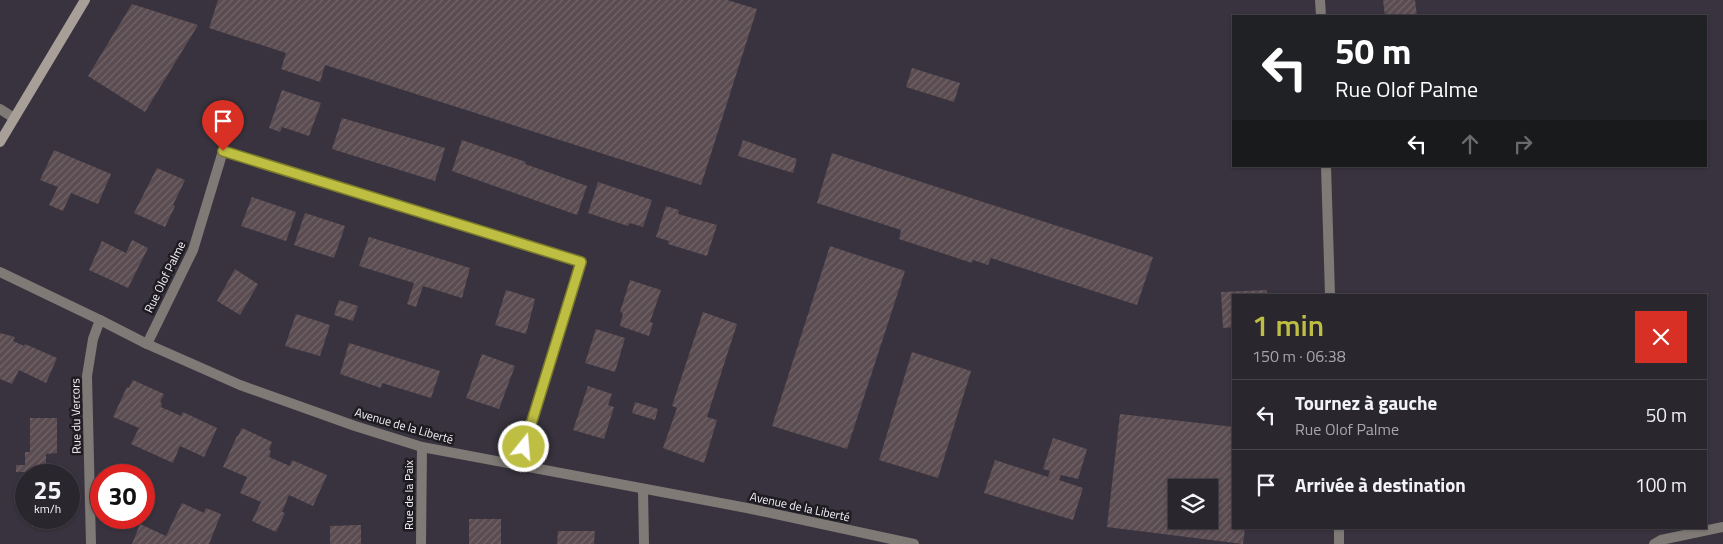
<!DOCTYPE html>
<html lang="fr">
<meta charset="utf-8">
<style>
body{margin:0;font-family:"Titillium Web",sans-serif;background:#322e36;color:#f1f3f6;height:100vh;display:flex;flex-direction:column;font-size:19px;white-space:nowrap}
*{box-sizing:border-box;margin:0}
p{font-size:16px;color:#a5a5aa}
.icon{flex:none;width:28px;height:28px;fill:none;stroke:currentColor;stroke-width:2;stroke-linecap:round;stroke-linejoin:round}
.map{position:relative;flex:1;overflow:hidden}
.sheet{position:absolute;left:1232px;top:294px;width:475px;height:235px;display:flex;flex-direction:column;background:#2a262e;border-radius:0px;box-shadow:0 1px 4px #0004,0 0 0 1px #46434a}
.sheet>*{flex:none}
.banner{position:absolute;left:1232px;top:15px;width:475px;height:152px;border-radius:0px;box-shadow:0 1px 4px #0004,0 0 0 1px #46434a;background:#202124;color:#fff;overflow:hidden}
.fabs{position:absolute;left:1168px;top:479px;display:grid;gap:10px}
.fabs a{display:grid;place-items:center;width:50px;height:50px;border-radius:0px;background:#2a262e;box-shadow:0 1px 4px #0004,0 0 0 1px #46434a;font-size:25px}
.speed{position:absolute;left:15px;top:464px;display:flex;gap:10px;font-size:25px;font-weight:700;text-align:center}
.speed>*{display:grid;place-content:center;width:65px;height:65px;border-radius:50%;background:#2a262e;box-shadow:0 1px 4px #0004,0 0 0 1px #46434a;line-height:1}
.speed small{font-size:12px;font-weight:400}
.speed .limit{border:8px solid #d22;background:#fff;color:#111}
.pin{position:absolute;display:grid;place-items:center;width:42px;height:42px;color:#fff;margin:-51px -21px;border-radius:50% 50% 50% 0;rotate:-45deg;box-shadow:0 0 5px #0007}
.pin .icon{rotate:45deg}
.me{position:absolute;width:55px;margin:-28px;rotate:17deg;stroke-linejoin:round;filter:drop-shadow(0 0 4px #0008)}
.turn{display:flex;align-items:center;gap:18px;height:105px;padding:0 20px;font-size:22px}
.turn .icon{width:65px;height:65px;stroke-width:2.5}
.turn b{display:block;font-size:35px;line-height:42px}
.lanes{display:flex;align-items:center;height:48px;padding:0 20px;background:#0003;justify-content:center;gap:25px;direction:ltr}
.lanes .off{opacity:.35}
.round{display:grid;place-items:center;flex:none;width:52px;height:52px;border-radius:0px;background:#322e36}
.headline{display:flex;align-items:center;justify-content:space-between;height:85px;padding:0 20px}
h1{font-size:30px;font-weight:600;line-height:38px;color:#bebf42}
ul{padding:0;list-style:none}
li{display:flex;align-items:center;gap:15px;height:70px;padding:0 20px;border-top:1px solid #46434a}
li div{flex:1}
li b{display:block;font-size:19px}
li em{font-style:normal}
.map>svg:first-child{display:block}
.building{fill:url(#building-hatch);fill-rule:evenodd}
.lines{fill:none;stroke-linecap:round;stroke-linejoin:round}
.service{stroke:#7f7a75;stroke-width:10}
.minor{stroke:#7f7a75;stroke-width:10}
.tertiary{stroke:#7f7a75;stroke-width:10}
.secondary{stroke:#a8a098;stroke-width:10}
.route-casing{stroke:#7c7c2b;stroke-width:12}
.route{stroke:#bebf42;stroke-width:9}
.labels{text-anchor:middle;stroke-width:5;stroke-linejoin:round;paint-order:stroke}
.street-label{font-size:12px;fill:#f5f2f9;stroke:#1e1c21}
</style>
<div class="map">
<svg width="1723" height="544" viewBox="0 0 1723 544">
<defs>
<pattern id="building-hatch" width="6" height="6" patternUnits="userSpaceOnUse" patternTransform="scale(1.25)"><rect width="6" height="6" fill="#5a4c51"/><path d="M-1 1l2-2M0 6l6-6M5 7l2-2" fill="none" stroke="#72666b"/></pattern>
</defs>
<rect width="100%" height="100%" fill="#38333e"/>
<!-- building -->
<g class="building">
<polygon points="218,0 727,0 757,9 701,185 325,65 320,82 281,69 286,53 209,28"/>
<polygon points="1383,0 1415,0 1417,16 1385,16"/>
<polygon points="132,4 198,25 145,112 88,76"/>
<polygon points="912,68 960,83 954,102 906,87"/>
<polygon points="282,90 321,103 309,136 282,127 280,132 269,128"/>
<polygon points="342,118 445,148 435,181 332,149"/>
<polygon points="462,140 526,162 525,164 587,186 577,215 452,171"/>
<polygon points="743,140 797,159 793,173 738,156"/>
<polygon points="54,150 111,174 98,204 71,193 63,211 49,205 58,187 40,180"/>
<polygon points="832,153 1153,257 1137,305 991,258 988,265 973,260 972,263 899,239 901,230 817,203"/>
<polygon points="157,168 185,180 173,205 175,206 165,227 134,213"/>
<polygon points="598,182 652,200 643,227 630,223 628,226 588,213"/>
<polygon points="252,197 296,212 286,241 241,226"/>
<polygon points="666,206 679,210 678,214 717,225 707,256 668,244 669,241 656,237"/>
<polygon points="305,213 345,226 334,258 294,245"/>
<polygon points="369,237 470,268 462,298 423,286 416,307 407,304 414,283 359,266"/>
<polygon points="132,240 148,248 128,288 89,270 102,241 126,253"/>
<polygon points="830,246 905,271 847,449 772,426"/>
<polygon points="235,269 258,284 240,315 217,301"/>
<polygon points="630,280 661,290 650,322 653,323 649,336 620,326 623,313 620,312"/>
<polygon points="506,290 535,299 526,334 495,325"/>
<polygon points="1267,290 1267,295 1234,295 1234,327 1223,328 1221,292"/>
<polygon points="339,300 358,306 353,321 334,315"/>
<polygon points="703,312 737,324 707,417 717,420 704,463 663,448 677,408 672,406"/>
<polygon points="296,314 330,325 320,356 285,346"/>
<polygon points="596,329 625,338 615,372 585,363"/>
<polygon points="0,333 15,337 13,341 24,346 25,344 57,358 46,383 19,370 12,384 0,379"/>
<polygon points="349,343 440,371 431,398 382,383 381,388 340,374"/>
<polygon points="912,352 971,371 938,478 879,460"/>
<polygon points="482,354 515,366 499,409 466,398"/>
<polygon points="133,380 164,394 160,402 162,403 161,407 181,416 183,412 217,428 204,457 180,446 173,463 131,444 139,428 113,417 127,387 129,388"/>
<polygon points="588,386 612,394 608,405 614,407 604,439 573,430"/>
<polygon points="635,402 658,409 655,420 632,413"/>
<path d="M1120 414 1234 427V528H1245L1243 544 1107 527ZM1176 488H1209V520H1176Z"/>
<polygon points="30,418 57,418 57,453 46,454 46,475 25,475 25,472 16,472 16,465 25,465 25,452 30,452"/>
<polygon points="242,428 272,442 269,450 271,451 269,457 290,466 292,460 327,475 313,506 289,495 282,512 285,513 276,532 252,521 261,502 240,493 247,477 223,467 237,436 238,436"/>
<polygon points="1053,438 1087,449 1078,479 1061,475 1059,480 1083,488 1073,520 984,493 995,460 1048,477 1050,471 1043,469"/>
<polygon points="182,503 204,513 206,508 221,514 209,544 132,544 140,524 166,536"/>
<polygon points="31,518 58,518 58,527 32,527"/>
<rect x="469" y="519" width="32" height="25"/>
<polygon points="361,525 361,544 330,544 330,526"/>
<polygon points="558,531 595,531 594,544 557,544"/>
</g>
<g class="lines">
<!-- service -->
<polyline class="service" points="1654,544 1661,540 1723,527"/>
<!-- minor -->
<g class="minor">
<polyline points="1320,0 1321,16"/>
<polyline points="0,109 14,118"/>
<polyline points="1326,166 1330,295"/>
<polyline points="147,344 193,250 223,151 581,262 518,466"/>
<polyline points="643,490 644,544"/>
<polyline points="1339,528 1339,544"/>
<polyline points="91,544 87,376 93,339 100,320"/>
<polyline points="421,544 422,447"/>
</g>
<!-- tertiary -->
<polyline class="tertiary" points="0,272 100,320 147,344 240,385 355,426 422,447 747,508 914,544"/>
<!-- secondary -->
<polyline class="secondary" points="0,142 85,0"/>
</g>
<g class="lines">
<!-- route casing -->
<g class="route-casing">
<polyline id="route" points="223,151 581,262 524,447"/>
</g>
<!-- route -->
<use href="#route" class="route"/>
</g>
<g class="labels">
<!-- street labels -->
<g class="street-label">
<text transform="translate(165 277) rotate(-64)" y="4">Rue Olof Palme</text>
<text transform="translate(76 416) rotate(-91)" y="4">Rue du Vercors</text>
<text transform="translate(404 426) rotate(16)" y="4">Avenue de la Liberté</text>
<text transform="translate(409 495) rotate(-90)" y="4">Rue de la Paix</text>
<text transform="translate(800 507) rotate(12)" y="4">Avenue de la Liberté</text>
</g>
</g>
</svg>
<div class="fabs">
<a><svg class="icon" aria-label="layers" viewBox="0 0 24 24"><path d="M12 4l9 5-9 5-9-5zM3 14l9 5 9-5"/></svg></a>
</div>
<div class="speed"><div>25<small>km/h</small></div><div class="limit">30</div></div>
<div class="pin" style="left:223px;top:151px;background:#d93025"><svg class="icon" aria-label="arrive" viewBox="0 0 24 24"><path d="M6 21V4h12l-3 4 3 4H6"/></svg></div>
<svg class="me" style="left:524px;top:447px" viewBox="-20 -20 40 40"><circle r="17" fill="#bebf42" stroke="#fff" stroke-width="3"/><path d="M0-11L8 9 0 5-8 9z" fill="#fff"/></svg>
<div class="banner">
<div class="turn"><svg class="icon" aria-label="left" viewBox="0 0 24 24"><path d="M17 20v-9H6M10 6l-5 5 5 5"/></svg><div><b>50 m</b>Rue Olof Palme</div></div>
<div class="lanes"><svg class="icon" aria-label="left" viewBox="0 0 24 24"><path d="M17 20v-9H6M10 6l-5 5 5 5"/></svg><svg class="icon off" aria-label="ahead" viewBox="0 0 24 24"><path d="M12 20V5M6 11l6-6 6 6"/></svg><svg class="icon off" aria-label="right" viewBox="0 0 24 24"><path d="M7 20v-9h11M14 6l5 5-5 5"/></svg></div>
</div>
<section class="sheet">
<div class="headline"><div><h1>1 min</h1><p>150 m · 06:38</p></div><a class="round" style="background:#d93025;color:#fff"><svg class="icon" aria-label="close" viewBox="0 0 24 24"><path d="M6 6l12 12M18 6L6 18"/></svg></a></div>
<ul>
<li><svg class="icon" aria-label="left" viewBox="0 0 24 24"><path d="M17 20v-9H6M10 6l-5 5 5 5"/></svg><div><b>Tournez à gauche</b><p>Rue Olof Palme</p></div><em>50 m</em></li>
<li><svg class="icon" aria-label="arrive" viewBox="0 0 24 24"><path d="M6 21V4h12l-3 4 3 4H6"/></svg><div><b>Arrivée à destination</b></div><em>100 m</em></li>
</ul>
</section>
</div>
